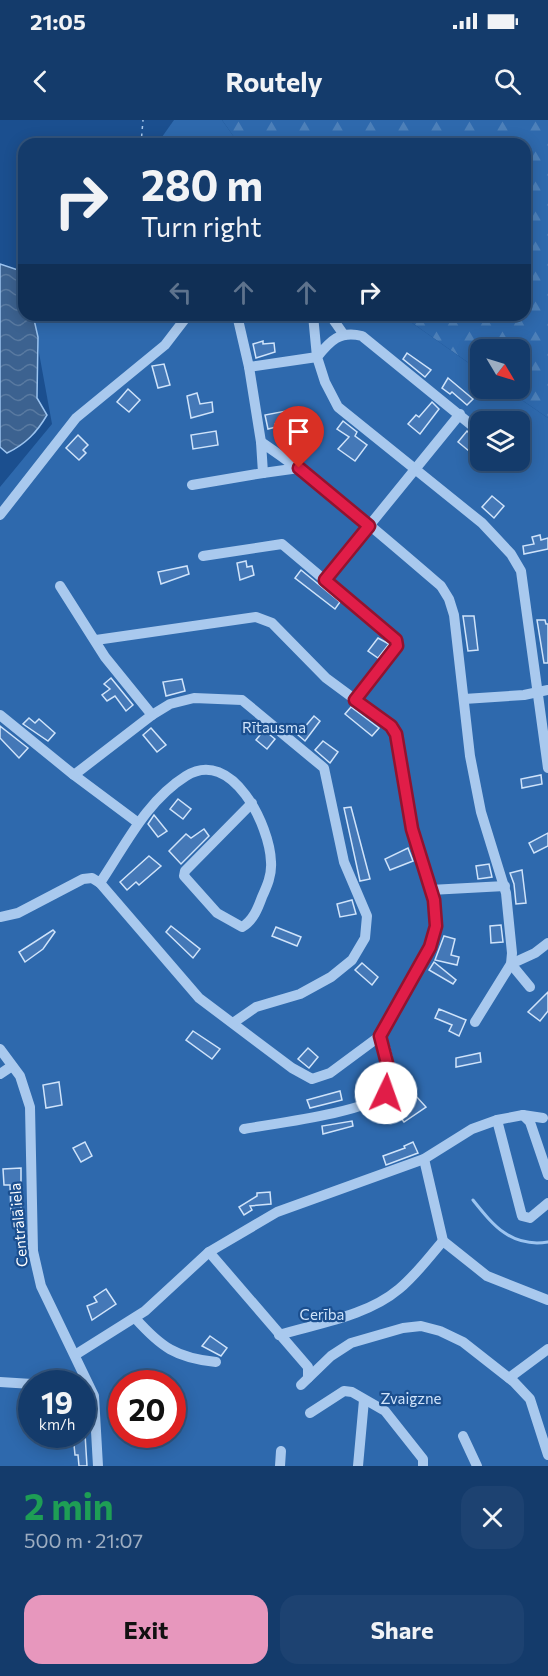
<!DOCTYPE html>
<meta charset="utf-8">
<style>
body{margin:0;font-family:Commissioner,sans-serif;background:#1d4271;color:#f1f3f6;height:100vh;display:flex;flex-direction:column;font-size:22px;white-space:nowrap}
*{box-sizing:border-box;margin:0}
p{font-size:20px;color:#9dadc1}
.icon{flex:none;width:33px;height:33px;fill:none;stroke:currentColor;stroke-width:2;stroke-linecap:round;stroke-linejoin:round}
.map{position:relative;height:1346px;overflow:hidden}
.details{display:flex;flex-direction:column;background:#143b6b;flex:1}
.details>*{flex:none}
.guide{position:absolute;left:18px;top:18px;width:513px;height:183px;border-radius:18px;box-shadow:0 3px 15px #0003,0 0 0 2px #33557e;background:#143b6b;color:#f1f3f6;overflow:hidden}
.needle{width:39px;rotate:128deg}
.tools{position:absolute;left:470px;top:219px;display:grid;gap:12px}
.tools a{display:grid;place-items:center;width:60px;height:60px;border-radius:12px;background:#143b6b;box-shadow:0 3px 15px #0003,0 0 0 2px #33557e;font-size:30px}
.speed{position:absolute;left:18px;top:1250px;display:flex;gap:12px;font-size:30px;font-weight:700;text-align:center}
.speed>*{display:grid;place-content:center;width:78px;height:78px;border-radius:50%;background:#143b6b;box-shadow:0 3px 15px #0003,0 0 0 2px #33557e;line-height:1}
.speed small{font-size:15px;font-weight:400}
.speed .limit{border:9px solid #d22;background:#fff;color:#111}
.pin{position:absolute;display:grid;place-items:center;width:51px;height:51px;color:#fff;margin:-62px -26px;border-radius:50% 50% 50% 0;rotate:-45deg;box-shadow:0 0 6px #0007}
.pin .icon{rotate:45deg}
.me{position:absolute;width:66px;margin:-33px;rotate:3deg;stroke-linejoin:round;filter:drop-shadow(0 0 4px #0008)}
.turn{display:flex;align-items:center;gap:21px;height:126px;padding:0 24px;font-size:27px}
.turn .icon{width:78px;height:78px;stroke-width:2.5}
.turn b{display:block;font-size:42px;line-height:51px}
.lanes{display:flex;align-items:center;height:57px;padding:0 24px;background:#0003;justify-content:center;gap:30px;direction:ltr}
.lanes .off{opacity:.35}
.round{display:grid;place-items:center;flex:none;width:63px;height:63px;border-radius:18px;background:#1d4271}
.headline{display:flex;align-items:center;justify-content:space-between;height:102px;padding:0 24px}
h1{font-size:36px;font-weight:700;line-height:45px;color:#1e9e55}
.cta{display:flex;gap:12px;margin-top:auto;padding:12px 24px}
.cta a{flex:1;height:69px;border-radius:18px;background:#e797bd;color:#111;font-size:24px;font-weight:700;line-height:69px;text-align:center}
.cta a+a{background:#1d4271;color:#f1f3f6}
.status{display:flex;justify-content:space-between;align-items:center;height:42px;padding:0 30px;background:#143b6b;direction:ltr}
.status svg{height:16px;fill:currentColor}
header{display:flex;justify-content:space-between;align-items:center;height:78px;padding:0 24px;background:#143b6b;font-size:27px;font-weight:700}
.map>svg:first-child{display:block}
.forest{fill:url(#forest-firs)}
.green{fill:#2e69ad;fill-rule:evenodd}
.water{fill:url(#water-waves);stroke:#9cc4f0;stroke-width:1.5}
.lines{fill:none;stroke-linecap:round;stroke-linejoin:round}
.stream{stroke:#9cc4f0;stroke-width:3}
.building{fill:#4478b7;stroke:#cfe3fa;stroke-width:1.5}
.path{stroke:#a9c9ee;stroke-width:1.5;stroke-dasharray:3 4.5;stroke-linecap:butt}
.minor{stroke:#a9c9ee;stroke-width:10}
.route-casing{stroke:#92132f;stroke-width:15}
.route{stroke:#e11d48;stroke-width:10}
.labels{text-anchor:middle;stroke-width:4.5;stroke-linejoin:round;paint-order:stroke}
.park-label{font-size:15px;fill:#cfe3fa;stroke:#1b4f8f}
.street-label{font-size:15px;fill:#fff;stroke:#1b4f8f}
</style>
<div class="status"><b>21:05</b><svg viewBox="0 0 49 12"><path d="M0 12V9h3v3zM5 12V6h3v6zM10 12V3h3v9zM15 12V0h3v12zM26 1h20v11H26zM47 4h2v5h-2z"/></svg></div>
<header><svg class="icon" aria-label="back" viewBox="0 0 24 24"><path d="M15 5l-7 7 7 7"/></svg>Routely<svg class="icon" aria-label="search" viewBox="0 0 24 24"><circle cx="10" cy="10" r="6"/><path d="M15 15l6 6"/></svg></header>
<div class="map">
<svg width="548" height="1346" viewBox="0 0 548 1346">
<defs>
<pattern id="forest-firs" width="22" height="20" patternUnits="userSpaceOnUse" patternTransform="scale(1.5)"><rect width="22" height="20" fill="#2e69ad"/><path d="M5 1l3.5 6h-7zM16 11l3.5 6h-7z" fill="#4d80b9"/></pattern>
<pattern id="water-waves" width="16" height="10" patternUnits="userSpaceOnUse" patternTransform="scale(1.5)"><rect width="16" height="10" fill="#3c6290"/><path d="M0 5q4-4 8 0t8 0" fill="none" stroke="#597aa1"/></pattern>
</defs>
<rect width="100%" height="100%" fill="#1b4f8f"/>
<!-- forest -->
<polygon class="forest" points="222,0 548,0 548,298 506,269 519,268 519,230 480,230 480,251 401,195 525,195 525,24 239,24"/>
<!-- green -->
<g class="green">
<polygon points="174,0 222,0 239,24 157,24"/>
<path d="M37 195H401L480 251V268L506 269 548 298V1346H0V367L52 304 33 200ZM480 302H519V340H480ZM32 1263H82V1314H32ZM122 1263H172V1314H122Z"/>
</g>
<!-- water -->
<path class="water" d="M0 144 24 152V195H33L38 217 37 278 47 295C37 312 26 324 7 333L0 327Z"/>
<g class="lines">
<!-- stream -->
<path class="stream" d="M473 1080C493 1105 511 1128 548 1122"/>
</g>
<!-- building -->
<g class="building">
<polygon points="263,221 263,224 274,223 275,232 256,238 253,224"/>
<polygon points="407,233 431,250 425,257 403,239"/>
<polygon points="164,244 170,265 158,268 152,246"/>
<polygon points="448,258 473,279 467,285 452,272 450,274 442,268"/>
<polygon points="128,269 140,280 129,292 117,282"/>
<polygon points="197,273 200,284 212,282 213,292 191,298 187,276"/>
<polygon points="432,282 439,289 420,314 408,304 416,295 419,297"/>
<polygon points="291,290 293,299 275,304 276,307 268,309 265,295"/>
<polygon points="343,301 357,312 355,316 367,325 355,341 338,329 349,317 337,309"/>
<polygon points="307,306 313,312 296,333 288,327"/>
<polygon points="216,311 218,325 193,329 191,315"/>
<polygon points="467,311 477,321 469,331 458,322"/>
<polygon points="78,315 88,325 83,330 86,333 79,340 66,328"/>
<polygon points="492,376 504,386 494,398 482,387"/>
<polygon points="540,415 541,420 548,418 548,429 524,434 523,426 534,424 532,417"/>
<polygon points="246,441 247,447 252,446 254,455 240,460 237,443"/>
<polygon points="187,446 189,454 161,464 158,452"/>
<polygon points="301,450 340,482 335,489 295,458"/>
<polygon points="463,496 474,496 478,530 468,531"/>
<polygon points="537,500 545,500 546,504 548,504 548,543 544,543"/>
<polygon points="378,518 389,524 378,538 368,531"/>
<polygon points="111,558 133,585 126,591 115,576 107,581 102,575 110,569 104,564"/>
<polygon points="182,559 185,571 166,576 163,562"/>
<polygon points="351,587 379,608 372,616 345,594"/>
<polygon points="314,596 320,601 305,621 298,615"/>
<polygon points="29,598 35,603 39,599 55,613 48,621 23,604"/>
<polygon points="0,606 28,628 19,638 0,618"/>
<polygon points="151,608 166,625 157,632 143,615"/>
<polygon points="264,610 275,619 267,629 256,620"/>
<polygon points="323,621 338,632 330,643 315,630"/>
<polygon points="541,655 542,664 522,668 521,659"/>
<polygon points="178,679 191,689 183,699 170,689"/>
<polygon points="351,687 370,759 360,761 344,688"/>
<polygon points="154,695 167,711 158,717 148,704"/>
<polygon points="204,709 209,716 181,744 169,731 186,714 191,718"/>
<polygon points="548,713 548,726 534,733 529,723"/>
<polygon points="408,728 413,741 390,750 385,739"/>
<polygon points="149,736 161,746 139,765 136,762 127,770 120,762"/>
<polygon points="489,744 492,757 478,759 476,746"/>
<polygon points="522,750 526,783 516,784 514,764 510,753"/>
<polygon points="352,780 356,794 340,797 337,784"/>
<polygon points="501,805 503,822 491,823 490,806"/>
<polygon points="171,806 200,829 193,838 166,812"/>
<polygon points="276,807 301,817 297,826 272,816"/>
<polygon points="53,810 55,812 43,829 25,842 19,832"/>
<polygon points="444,816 455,819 451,835 459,837 457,845 435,840"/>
<polygon points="434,842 456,860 453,864 429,850"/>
<polygon points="362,843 378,857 372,865 355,850"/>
<polygon points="548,872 548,891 540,901 528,892"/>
<polygon points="439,889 466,900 459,916 449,911 452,905 435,898"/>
<polygon points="193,911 220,929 212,939 186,920"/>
<polygon points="308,928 318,937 309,948 298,939"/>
<polygon points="480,933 481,942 456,947 456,938"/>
<polygon points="59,962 62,985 46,988 43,965"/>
<polygon points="340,971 342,980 310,988 307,980"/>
<polygon points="415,975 426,987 404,1002 397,993 402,989 400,987"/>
<polygon points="352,1001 353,1006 323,1014 322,1006"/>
<polygon points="85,1022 92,1036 81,1042 73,1028"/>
<polygon points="413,1022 418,1033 386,1045 383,1036 405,1028 404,1026"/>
<polygon points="21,1048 21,1093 11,1093 10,1065 4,1065 3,1049"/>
<polygon points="270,1072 271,1084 250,1086 252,1090 244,1095 239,1087 257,1076 257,1073"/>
<polygon points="106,1169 116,1184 92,1200 87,1186 97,1182 94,1177"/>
<polygon points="210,1216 227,1228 221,1236 202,1226"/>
<polygon points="85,1314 87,1346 79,1346 78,1335 75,1335 73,1315"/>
</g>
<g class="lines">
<!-- path -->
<polyline class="path" points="141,24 143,0"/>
<!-- minor -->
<g class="minor">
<polyline points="237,195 249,247 261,322"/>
<polyline points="330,195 344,215"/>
<polyline points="249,247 317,237 313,195"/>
<path d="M480 312 362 216C340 210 330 221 317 237L325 262 338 287 482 403 511 434 521 451 548 648"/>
<polyline points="263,353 299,348"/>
<path d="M192 365 263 353 261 322C324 365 383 416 441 466L449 479 454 495 470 636 481 692 506 773 512 833 511 844 475 902"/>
<polyline points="0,395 76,298 165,225 188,195"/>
<polyline points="203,436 282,424 396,520 397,526 355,580"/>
<polyline points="325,460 460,294"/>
<polyline points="60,466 105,537 152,595"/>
<polyline points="96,520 256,497 272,503 326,558 391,606 396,614 412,709 434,780 436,806 430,827 380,916 330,953 312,959 292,948 199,878 100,763"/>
<polyline points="464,579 524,575 548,570"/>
<polyline points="0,595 74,655 137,702"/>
<polyline points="74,655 152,595 170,584 194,578 242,580 324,648 344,742 367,796 365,818 352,840 331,857 300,874 256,887 233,903"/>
<polyline points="430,770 505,766"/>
<path d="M0 797 18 793 83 759 92 758 100 763C125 726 146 681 186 656 232 627 270 706 271 742 272 755 267 766 262 777 258 788 253 801 242 807L217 793 184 756 185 751 252 683"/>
<polyline points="530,867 511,844 535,833 548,823"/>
<polyline points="0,929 20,956 30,987 33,1131 41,1166 94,1276 98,1346"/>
<polyline points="0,954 12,946"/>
<polyline points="523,995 530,1002 548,1055"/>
<polyline points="497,1000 522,1096 530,1098 548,1083"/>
<path d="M244 1009C271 1004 368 992 384 974 395 963 387 927 380 916"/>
<polyline points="424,1039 443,1121 487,1156 548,1180"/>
<polyline points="209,1132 308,1247 308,1258"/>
<path d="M135 1198C161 1227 176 1238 216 1242"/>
<path d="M279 1215C319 1203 367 1196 399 1169 416 1155 429 1137 443 1121"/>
<polyline points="75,1235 145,1191 209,1132 277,1092 424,1039 472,1009 497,1000 523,995 543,998"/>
<polyline points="509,1258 548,1229"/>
<polyline points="0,1262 32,1264"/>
<polyline points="301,1265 331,1236 351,1223 403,1208 421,1206 440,1211 463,1222 514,1262 530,1279 548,1335"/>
<polyline points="310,1293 344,1271 352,1272 385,1291 423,1339 423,1346"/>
<polyline points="463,1316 477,1346"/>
<polyline points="280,1346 281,1331"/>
<polyline points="358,1346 364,1280"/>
</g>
</g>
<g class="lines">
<!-- route casing -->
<g class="route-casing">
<polyline id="route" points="299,348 369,406 325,460 396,520 397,526 355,580 391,606 396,614 412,709 434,780 436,806 430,827 380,916 389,951 386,973"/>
</g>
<!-- route -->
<use href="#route" class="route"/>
</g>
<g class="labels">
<!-- park labels -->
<g class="park-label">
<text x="274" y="613">Rītausma</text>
<text x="322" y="1200">Cerība</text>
<text x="411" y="1284">Zvaigzne</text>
</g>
<!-- street labels -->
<g class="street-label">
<text transform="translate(19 1105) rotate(-95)" y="5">Centrālā iela</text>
</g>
</g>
</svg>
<div class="tools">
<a><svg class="needle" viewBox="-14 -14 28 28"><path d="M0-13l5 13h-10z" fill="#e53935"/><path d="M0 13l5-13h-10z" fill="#9dadc1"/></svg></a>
<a><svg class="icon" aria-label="layers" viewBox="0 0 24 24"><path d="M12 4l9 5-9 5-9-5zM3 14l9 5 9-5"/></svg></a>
</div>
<div class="speed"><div>19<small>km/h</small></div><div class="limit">20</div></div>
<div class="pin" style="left:299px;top:348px;background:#d93025"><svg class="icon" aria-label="arrive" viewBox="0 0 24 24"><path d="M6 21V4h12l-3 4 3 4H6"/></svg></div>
<svg class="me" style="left:386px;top:973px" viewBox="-20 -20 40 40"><circle r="19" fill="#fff"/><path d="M0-13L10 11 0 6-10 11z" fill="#e11d48"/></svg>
<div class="guide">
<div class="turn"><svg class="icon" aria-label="right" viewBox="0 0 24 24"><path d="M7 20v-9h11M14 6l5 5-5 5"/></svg><div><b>280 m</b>Turn right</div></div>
<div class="lanes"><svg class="icon off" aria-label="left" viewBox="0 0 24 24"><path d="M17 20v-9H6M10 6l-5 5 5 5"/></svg><svg class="icon off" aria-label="ahead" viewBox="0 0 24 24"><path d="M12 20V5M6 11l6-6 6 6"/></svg><svg class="icon off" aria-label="ahead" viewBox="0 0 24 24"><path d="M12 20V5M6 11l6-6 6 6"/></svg><svg class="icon" aria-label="right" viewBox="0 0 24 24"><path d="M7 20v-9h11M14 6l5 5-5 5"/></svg></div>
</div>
</div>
<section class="details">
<div class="headline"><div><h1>2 min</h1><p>500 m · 21:07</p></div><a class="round"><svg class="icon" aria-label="close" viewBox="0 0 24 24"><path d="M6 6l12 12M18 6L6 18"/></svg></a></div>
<div class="cta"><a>Exit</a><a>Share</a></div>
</section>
